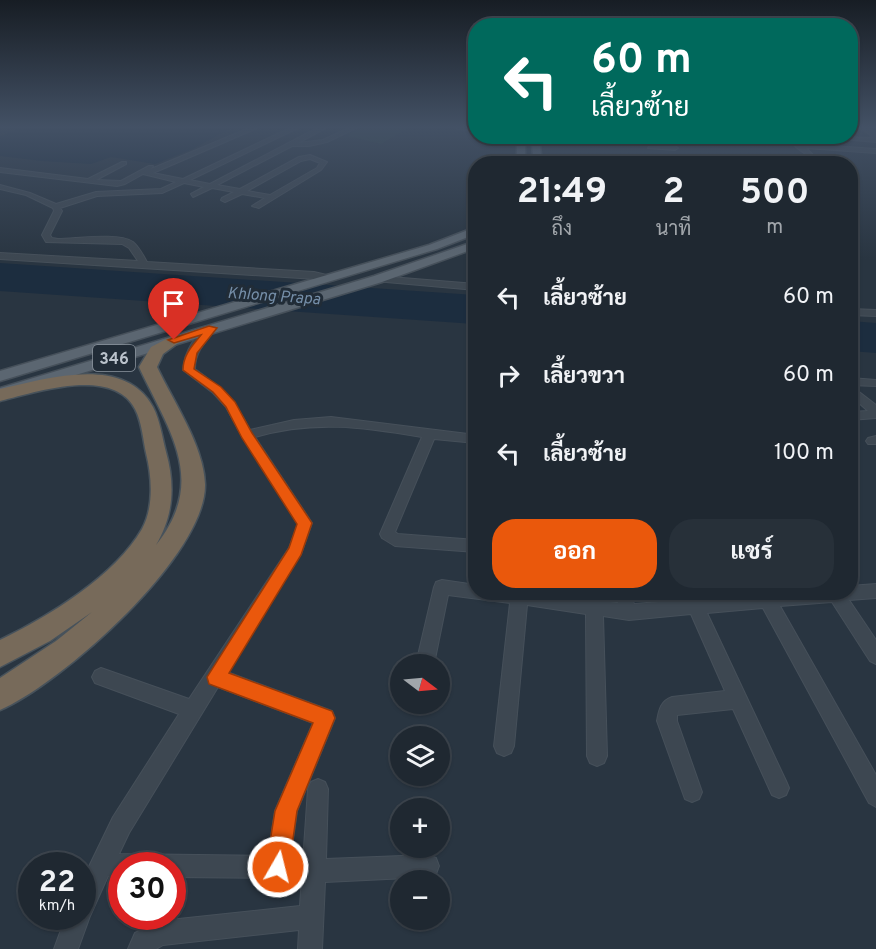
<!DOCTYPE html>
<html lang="th">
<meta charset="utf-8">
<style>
body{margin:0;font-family:Overpass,Sarabun,sans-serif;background:#273039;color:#f1f3f6;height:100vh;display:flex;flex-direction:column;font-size:22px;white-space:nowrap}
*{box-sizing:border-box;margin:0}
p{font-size:20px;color:#a1a6ab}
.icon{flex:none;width:33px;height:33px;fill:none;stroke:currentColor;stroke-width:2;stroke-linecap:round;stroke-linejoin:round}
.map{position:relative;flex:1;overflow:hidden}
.details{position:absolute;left:468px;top:156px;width:390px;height:444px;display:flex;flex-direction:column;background:#1f2831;border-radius:24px;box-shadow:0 2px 4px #0004,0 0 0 2px #3c444d}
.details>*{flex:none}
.banner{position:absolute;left:468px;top:18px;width:390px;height:126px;border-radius:24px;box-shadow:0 2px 4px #0004,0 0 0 2px #3c444d;background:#00695c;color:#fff;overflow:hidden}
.needle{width:39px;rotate:106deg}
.buttons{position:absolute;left:390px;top:654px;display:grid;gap:12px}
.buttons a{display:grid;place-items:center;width:60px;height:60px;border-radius:50%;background:#1f2831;box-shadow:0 2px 4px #0004,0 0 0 2px #3c444d;font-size:30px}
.speed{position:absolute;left:18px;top:852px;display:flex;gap:12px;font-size:30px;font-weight:700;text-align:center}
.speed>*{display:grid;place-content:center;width:78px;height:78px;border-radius:50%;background:#1f2831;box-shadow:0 2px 4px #0004,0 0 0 2px #3c444d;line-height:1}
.speed small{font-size:15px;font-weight:400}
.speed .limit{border:9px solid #d22;background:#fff;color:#111}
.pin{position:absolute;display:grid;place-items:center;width:51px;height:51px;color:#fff;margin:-62px -26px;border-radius:50% 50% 50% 0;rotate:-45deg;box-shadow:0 0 6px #0007}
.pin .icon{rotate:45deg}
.me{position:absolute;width:66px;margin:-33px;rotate:8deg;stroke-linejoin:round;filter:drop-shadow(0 0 4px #0008)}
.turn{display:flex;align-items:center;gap:21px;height:126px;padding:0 24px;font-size:27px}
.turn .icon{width:78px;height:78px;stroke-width:2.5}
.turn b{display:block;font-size:42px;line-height:51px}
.eta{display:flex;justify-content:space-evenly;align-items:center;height:102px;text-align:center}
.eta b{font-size:36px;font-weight:700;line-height:42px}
.button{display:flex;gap:12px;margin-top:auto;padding:12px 24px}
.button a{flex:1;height:69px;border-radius:24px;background:#ea580c;color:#fff;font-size:24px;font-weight:700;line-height:69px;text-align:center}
.button a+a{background:#273039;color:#f1f3f6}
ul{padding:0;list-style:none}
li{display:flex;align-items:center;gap:18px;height:78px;padding:0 24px}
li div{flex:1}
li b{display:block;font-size:22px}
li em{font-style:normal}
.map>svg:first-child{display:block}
.green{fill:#2b4142}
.water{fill:#1c2d3f}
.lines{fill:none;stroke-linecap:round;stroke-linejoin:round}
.minor-casing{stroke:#46505a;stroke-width:2}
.major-casing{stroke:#46505a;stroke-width:3}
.highway-casing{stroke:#47525b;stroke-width:3}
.minor{fill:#3d4751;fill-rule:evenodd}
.major{fill:#5b6671;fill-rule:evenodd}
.highway{fill:#776a5a;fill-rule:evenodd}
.route{fill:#ea580c;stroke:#983908;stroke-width:1.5}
.labels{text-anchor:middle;stroke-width:6;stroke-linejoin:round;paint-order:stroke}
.far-water-label{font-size:16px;font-style:italic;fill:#758ea8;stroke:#212c37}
.shield{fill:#212c37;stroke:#8c959f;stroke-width:1.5}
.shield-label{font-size:16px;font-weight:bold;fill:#bac2cb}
</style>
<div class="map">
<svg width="876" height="949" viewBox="0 0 876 949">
<rect width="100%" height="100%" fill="#293541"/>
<!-- green -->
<polygon class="green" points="364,126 411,126 381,144 347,136"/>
<!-- water -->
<g class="water">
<polygon points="27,126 234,126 193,149 155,164 111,157 91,164 42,161 0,156 0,136"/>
<polygon points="0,263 475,295 475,324 0,291"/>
<polygon points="850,321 876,323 876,353 851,351"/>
</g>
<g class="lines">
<!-- minor casing -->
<g class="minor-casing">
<g id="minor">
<path d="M254 126H262L153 173 183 179 294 126H302L190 180 210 184 321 126H329L298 143 323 140 353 126H360L327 142 309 146H292L217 185 240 189 299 157 310 155 327 162 321 170 259 208 252 206 265 198 242 194 225 202 221 200 222 198 234 192 212 188 193 197 191 194 204 187 184 183 162 193 97 196 60 208 62 211 50 235 52 238 58 239C76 239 118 232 133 242 139 247 143 255 147 262L314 272 331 276V280L0 259V253L138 261 129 248 122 244 46 242 42 235 54 211 53 208 26 195 0 189V185L30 193 56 204 96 192 161 189 176 182 143 174 125 184 117 186 0 172V168L88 179 122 162H126V164L96 180 121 181 149 166H153L151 169ZM310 159 320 163 317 168 270 195 247 191 301 161Z"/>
<polygon points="451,126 476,128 476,132 454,128"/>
<polygon points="859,126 866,126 876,134 876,142 805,136 874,138"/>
<polygon points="787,136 793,136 802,144 876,149 876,153 806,148 815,157 812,159 796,147"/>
<polygon points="650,145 675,146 678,148 675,150 648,148"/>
<polygon points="378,276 476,284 476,290 375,281 375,277"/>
<polygon points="850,309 876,310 876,316 850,315"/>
<path d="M212 325 217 328C206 341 195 351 195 369 223 389 233 398 250 430L294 420 331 417 476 435V443L434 439 395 532 398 534 476 540V552L395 546 382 538 380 534 422 437C362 427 314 420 255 437L312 523 301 554 227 672 332 711 335 718 297 811 289 867 286 875 278 878 172 877V866H122V877L108 876 90 916 78 949H54L66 916H82V881L113 817 179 714 95 683 92 677 95 671 101 668 189 699 289 548 298 524 243 438 226 407 213 393 183 370C184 353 196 331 212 325ZM218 687 313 723 275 811 268 856 119 854 129 833Z"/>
<polygon points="850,378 876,380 876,386 850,385"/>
<polygon points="850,385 876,405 876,418 850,420 850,412 868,411 850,395"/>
<polygon points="876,436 876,444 868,444 866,441 868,438"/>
<path d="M442 580 476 585V592H539L586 599V592H602V601L618 603 614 592H630L634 604 684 600 681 592H697L700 598 765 592H850V586L876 584V598L849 600 876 640V664L870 661 832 602 780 606 876 775V807L869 803 763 608 707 613 786 781 789 788 786 795 779 798 772 795 733 709 677 715V721L702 792 699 799 692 802 685 799 657 721C659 709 661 701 672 697L725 691 691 614 629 620 603 616 607 756 604 763 597 766 590 763 587 756 586 614 527 605 514 746 511 753 504 756 497 753 494 746 510 603 448 595 434 664H416L434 587 436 582Z"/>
<polygon points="318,779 325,782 328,789 326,859 428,855 436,858 439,866 436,874 428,877 325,882 322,949 298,949 299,930 163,945 156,949 128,949 135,933 160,921 300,906 308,789 311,782"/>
</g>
</g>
<!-- major casing -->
<g class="major-casing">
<g id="major">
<rect x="517" y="136" width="8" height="28"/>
<polygon points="531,136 539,136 542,164 534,164"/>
<polygon points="476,227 476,234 437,249 0,381 0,371 429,245"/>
<polygon points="476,241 476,248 382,282 0,398 0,388 374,276"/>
</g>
</g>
<!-- highway casing -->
<g class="highway-casing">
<path id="highway" d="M174 335 182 340 163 354 157 367C173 401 204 446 205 484 207 555 61 684 0 710V678L56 641 92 612 50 641 0 667V640C48 617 115 576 142 529 154 507 152 477 146 453 143 440 142 422 135 409 113 366 36 392 0 401V389C46 379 124 354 153 407 160 420 162 437 166 452 175 484 174 515 156 545 208 480 169 431 139 367L151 347Z"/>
</g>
<!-- minor -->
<use href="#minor" class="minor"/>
<!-- major -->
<use href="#major" class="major"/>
<!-- highway -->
<use href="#highway" class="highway"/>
</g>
<!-- sky -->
<linearGradient id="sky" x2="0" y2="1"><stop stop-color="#171d24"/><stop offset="0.49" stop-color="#435165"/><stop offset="1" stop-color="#435165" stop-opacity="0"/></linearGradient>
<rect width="876" height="259" fill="url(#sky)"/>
<!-- route -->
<path class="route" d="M209 326 217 328 197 353 194 369 221 387 235 402 252 433 312 523 301 555 229 673 332 711 335 718 297 811 289 867 286 875 278 878 270 875 266 867 275 811 313 723 209 684 207 677 289 548 297 524 242 438 226 407 213 392 183 370C183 355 192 346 201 335L174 343 168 340Z"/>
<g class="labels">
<!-- far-water labels -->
<g class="far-water-label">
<text transform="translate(274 295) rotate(4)" y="6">Khlong Prapa</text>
</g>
<!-- shield labels -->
<rect class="shield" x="93" y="345" width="42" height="26" rx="4.5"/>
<g class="shield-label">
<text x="114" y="364">346</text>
</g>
</g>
</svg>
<div class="buttons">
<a><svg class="needle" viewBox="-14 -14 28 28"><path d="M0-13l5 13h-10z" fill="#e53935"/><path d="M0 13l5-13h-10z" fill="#a1a6ab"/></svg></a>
<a><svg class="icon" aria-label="layers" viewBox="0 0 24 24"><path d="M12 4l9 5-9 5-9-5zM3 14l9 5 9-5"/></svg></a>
<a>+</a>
<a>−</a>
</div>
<div class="speed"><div>22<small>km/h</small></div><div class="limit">30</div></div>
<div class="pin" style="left:174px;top:340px;background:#d93025"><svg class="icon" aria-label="arrive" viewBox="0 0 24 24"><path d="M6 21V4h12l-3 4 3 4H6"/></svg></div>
<svg class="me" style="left:278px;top:867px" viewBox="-20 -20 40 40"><circle r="17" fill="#ea580c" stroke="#fff" stroke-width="3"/><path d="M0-11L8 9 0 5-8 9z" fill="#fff"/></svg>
<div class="banner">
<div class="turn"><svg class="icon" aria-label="left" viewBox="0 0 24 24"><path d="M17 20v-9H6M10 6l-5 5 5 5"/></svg><div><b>60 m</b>เลี้ยวซ้าย</div></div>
</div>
<section class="details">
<div class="eta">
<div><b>21:49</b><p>ถึง</p></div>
<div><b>2</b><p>นาที</p></div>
<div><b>500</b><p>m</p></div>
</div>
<ul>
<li><svg class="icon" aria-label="left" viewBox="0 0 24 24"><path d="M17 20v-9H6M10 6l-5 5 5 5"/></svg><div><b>เลี้ยวซ้าย</b></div><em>60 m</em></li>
<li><svg class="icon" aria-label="right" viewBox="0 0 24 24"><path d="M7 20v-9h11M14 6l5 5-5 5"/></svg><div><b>เลี้ยวขวา</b></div><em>60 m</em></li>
<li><svg class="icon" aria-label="left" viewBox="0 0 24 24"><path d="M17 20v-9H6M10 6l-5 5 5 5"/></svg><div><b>เลี้ยวซ้าย</b></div><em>100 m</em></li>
</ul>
<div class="button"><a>ออก</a><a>แชร์</a></div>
</section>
</div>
